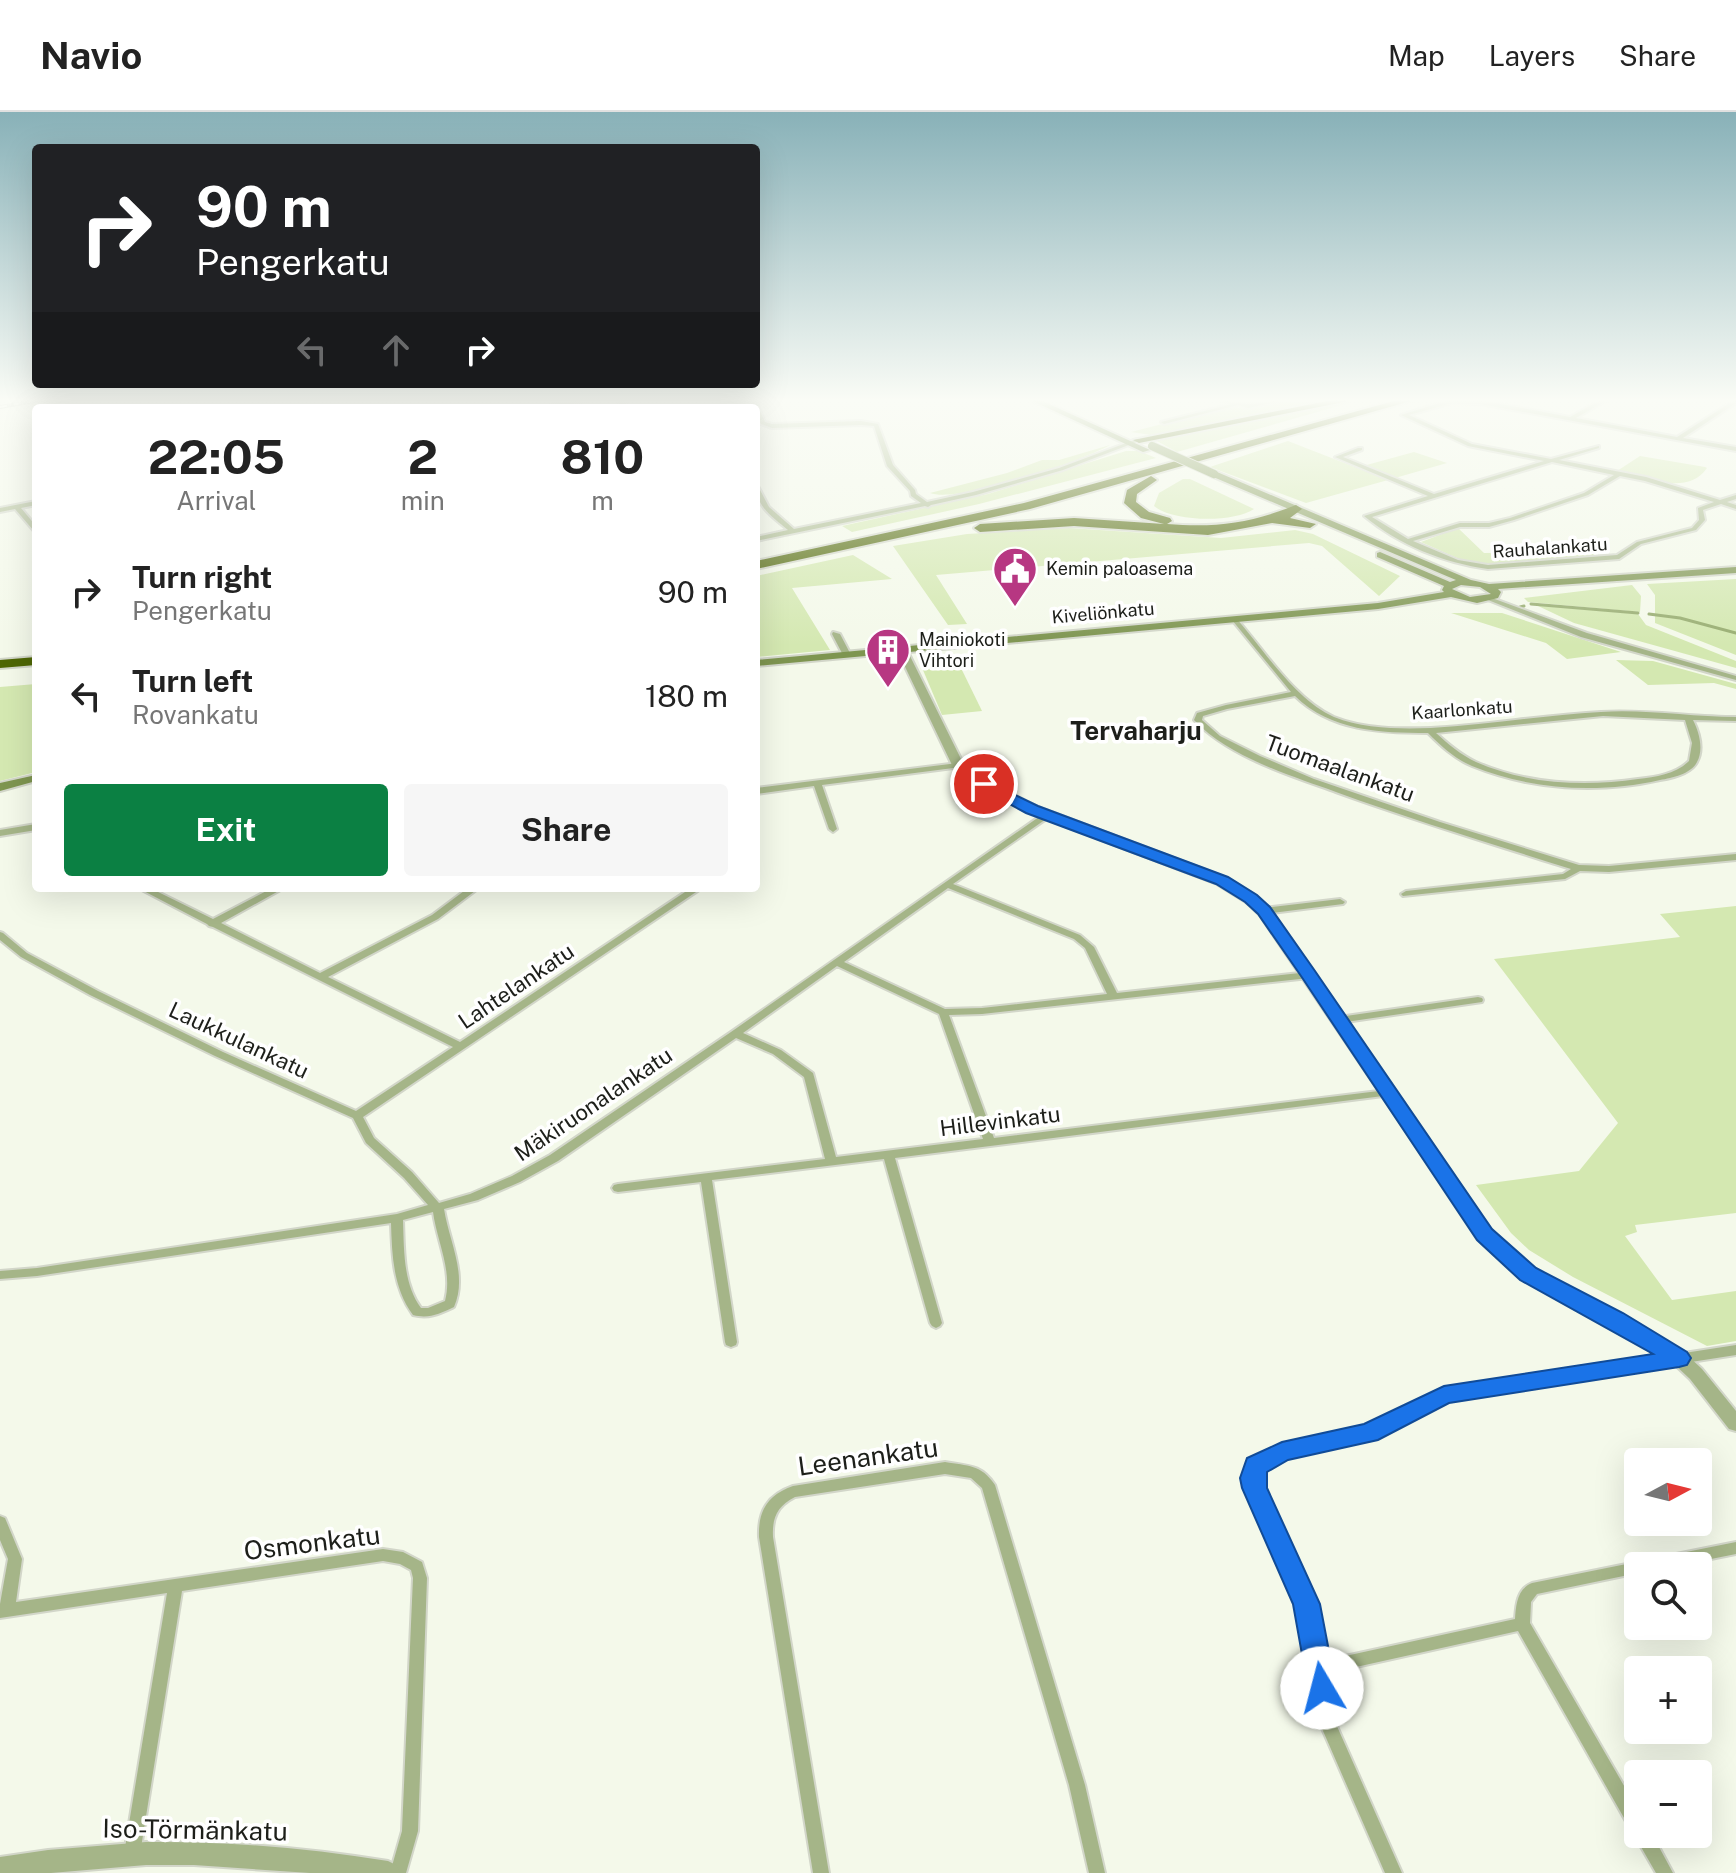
<!DOCTYPE html>
<meta charset="utf-8">
<style>
body{margin:0;font-family:"Public Sans",sans-serif;background:#f6f6f6;color:#222;height:100vh;display:flex;flex-direction:column;font-size:30px;white-space:nowrap}
*{box-sizing:border-box;margin:0}
p{font-size:26px;color:#767676}
.icon{flex:none;width:44px;height:44px;fill:none;stroke:currentColor;stroke-width:2;stroke-linecap:round;stroke-linejoin:round}
.map{position:relative;flex:1;overflow:hidden}
.side{position:absolute;left:32px;top:292px;width:728px;height:488px;display:flex;flex-direction:column;background:#fff;border-radius:8px;box-shadow:0 8px 32px #0002}
.side>*{flex:none}
.banner{position:absolute;left:32px;top:32px;width:728px;height:244px;border-radius:8px;box-shadow:0 8px 32px #0002;background:#202124;color:#fff;overflow:hidden}
.needle{width:52px;rotate:83deg}
.tools{position:absolute;left:1624px;top:1336px;display:grid;gap:16px}
.tools a{display:grid;place-items:center;width:88px;height:88px;border-radius:8px;background:#fff;box-shadow:0 8px 32px #0002;font-size:40px}
.pin{position:absolute;display:grid;place-items:center;width:68px;height:68px;color:#fff;margin:-34px;border:4px solid #fff;border-radius:50%;box-shadow:0 2px 8px #0007}
.me{position:absolute;width:88px;margin:-44px;rotate:352deg;stroke-linejoin:round;filter:drop-shadow(0 0 6px #0008)}
.turn{display:flex;align-items:center;gap:28px;height:168px;padding:0 32px;font-size:36px}
.turn .icon{width:104px;height:104px;stroke-width:2.5}
.turn b{display:block;font-size:56px;line-height:68px}
.lanes{display:flex;align-items:center;height:76px;padding:0 32px;background:#0003;justify-content:center;gap:40px;direction:ltr}
.lanes .off{opacity:.35}
.eta{display:flex;justify-content:space-evenly;align-items:center;height:136px;text-align:center}
.eta b{font-size:48px;font-weight:700;line-height:56px}
.cta{display:flex;gap:16px;margin-top:auto;padding:16px 32px}
.cta a{flex:1;height:92px;border-radius:8px;background:#0b8043;color:#fff;font-size:32px;font-weight:700;line-height:92px;text-align:center}
.cta a+a{background:#f6f6f6;color:#222}
ul{padding:0;list-style:none}
li{display:flex;align-items:center;gap:24px;height:104px;padding:0 32px}
li div{flex:1}
li b{display:block;font-size:30px}
li em{font-style:normal}
header{display:flex;align-items:center;gap:48px;box-sizing:border-box;height:112px;padding:0 40px;background:#fff;border-bottom:2px solid #e0e0e0}
header strong{font-size:38px}
nav{display:flex;gap:44px;margin-inline-start:auto;font-size:28px}
.map>svg:first-child{display:block}
.green{fill:#d4e8b1}
.lines{fill:none;stroke-linecap:round;stroke-linejoin:round}
.stream{stroke:#98ad71;stroke-width:3}
.minor-casing{stroke:#d2d6c9;stroke-width:4}
.tertiary-casing{stroke:#d2d6c9;stroke-width:4}
.secondary-casing{stroke:#d2d6c9;stroke-width:4}
.motorway-casing{stroke:#d2d6c9;stroke-width:4}
.minor{fill:#a5b588;fill-rule:evenodd}
.tertiary{fill:#a5b588;fill-rule:evenodd}
.secondary{fill:#7e9550;fill-rule:evenodd}
.motorway{fill:#4e6605;fill-rule:evenodd}
.rail-casing{stroke:#81857b;stroke-width:4}
.rail{stroke:#fff;stroke-width:2;stroke-dasharray:7;stroke-linecap:butt}
.secondary-bridge-casing{stroke:#d2d6c9;stroke-width:10;stroke-linecap:butt}
.secondary-bridge{stroke:#7e9550;stroke-width:8}
.route{fill:#1a73e8;stroke:#114b97;stroke-width:2}
.labels{text-anchor:middle;stroke-width:7;stroke-linejoin:round;paint-order:stroke}
.far-street-label{font-size:18px;fill:#1d1f1a;stroke:#fff}
.far-poi-label{font-size:18px;fill:#1d1f1a;stroke:#fff;text-anchor:start}
.street-label{font-size:22px;fill:#1d1f1a;stroke:#fff}
.far-district-label{font-size:26px;font-weight:bold;fill:#1d1f1a;stroke:#fff}
.near-street-label{font-size:26px;fill:#1d1f1a;stroke:#fff}
</style>
<header>
<strong>Navio</strong>
<nav><a>Map</a><a>Layers</a><a>Share</a></nav>
</header>
<div class="map">
<svg width="1736" height="1761" viewBox="0 0 1736 1761">
<rect width="100%" height="100%" fill="#f4f9ea"/>
<!-- green -->
<g class="green">
<polygon points="1293,287 1342,287 1151,323 1131,320 1224,296 1259,296"/>
<polygon points="1356,289 1177,340 1155,328 1354,289"/>
<polygon points="1288,329 1388,368 1306,391 1210,355"/>
<path d="M1110 333C1082 349 959 392 930 381L1007 361 1042 348H1059Z"/>
<polygon points="1126,339 1139,339 1156,346 979,392 852,420 842,414 988,382"/>
<polygon points="1414,340 1447,351 1395,366 1363,354"/>
<path d="M1640 344 1705 355 1707 356C1687 385 1645 365 1617 359Z"/>
<path d="M1183 367H1190L1254 397C1234 411 1172 410 1154 394L1159 381Z"/>
<polygon points="1069,416 1221,426 1295,418 1313,422 1400,464 1379,484 1322,434 1309,431 936,463 967,512 948,513 893,434 967,422"/>
<polygon points="1458,416 1484,441 1592,440 1595,444 1487,453 1464,449 1421,430"/>
<polygon points="853,443 892,467 792,476 830,538 756,545 756,464"/>
<polygon points="1736,467 1736,543 1655,511 1655,483 1647,472"/>
<polygon points="1632,473 1641,484 1640,500 1528,490 1524,486"/>
<polygon points="1536,493 1638,502 1646,513 1736,549 1736,556 1574,511"/>
<polygon points="1451,501 1502,501 1621,540 1567,547 1546,531"/>
<polygon points="925,548 961,556 982,599 942,603 920,551"/>
<polygon points="1616,548 1653,549 1736,572 1736,577 1714,571 1648,573"/>
<polygon points="36,572 36,660 0,669 0,575"/>
<polygon points="1736,794 1736,1101 1635,1113 1637,1120 1625,1124 1672,1188 1736,1179 1736,1229 1707,1234 1573,1165 1529,1138 1511,1121 1476,1073 1579,1059 1618,1011 1494,847 1680,825 1660,802"/>
</g>
<g class="lines">
<!-- stream -->
<g class="stream">
<polyline points="1531,492 1638,501"/>
<polyline points="1520,495 1524,494"/>
<polyline points="1649,502 1680,506 1736,521"/>
</g>
<!-- minor casing -->
<g class="minor-casing">
<g id="minor">
<polygon points="583,287 596,287 547,296 534,296"/>
<polygon points="615,287 621,287 631,296 625,296"/>
<path d="M749 287H755L765 310 772 312 861 309 878 312 893 353 915 378 916 382 927 390 973 380 1059 356 1137 327 1142 328 1063 358 976 383 931 393 928 395 925 394 756 429V425L788 418C774 406 756 395 756 374L759 376 769 395 794 417 921 391 911 384 910 379 887 354 874 314 861 313 772 316 761 312 756 302V296H753Z"/>
<path d="M1214 287C1226 287 1237 292 1248 292 1261 293 1275 287 1289 287L1248 296 1238 293 1164 312 1161 310 1232 292Z"/>
<path d="M1452 287 1480 288 1570 305 1602 287H1609L1576 306 1677 325 1736 287V291L1683 326 1736 335V339L1480 292 1452 291 1409 303 1472 332 1551 347 1599 334V336L1559 348 1646 365 1720 388 1736 383V387L1727 390 1736 393V397L1721 392 1703 398 1705 408 1696 418 1641 432 1619 447 1488 457C1444 451 1399 433 1364 404L1428 384 1335 345 1358 336H1362V338L1343 345 1434 382 1544 349 1468 334 1401 303ZM1552 350 1614 363 1584 381 1510 406 1489 411H1460L1408 427 1372 405ZM1620 364 1645 369 1714 390 1698 396 1699 408 1692 416 1637 430 1617 443 1488 453 1458 448 1413 429 1460 415H1489L1514 408 1588 383Z"/>
<polygon points="36,389 36,393 21,396 36,414 36,420 34,419 15,397 0,400 0,396"/>
<polygon points="1488,486 1492,486 1587,521 1736,564 1736,568 1581,525 1488,488"/>
<path d="M1234 505 1236 506C1264 538 1295 588 1334 605 1364 617 1400 617 1431 616 1488 613 1544 603 1601 600 1646 597 1691 605 1736 605V609L1693 608C1699 620 1704 637 1697 650 1691 662 1672 666 1660 668 1598 682 1531 678 1472 654 1455 647 1441 634 1428 621 1380 621 1331 619 1295 584L1227 597 1203 604 1202 608 1220 624 1260 644 1314 667 1440 710 1579 753 1609 754 1736 742V748L1609 760 1580 759 1565 767 1403 784 1401 782 1406 779 1563 762 1571 757C1492 732 1413 708 1336 680 1289 663 1229 645 1194 608L1197 601 1226 593 1291 580 1232 508V506ZM1603 604 1685 608 1692 631 1689 649C1676 662 1656 665 1638 667 1584 675 1526 672 1476 650 1461 643 1448 632 1436 621Z"/>
<polygon points="833,520 840,522 851,543 850,545 844,545 843,543 832,522"/>
<polygon points="958,651 961,651 961,655 822,673 837,717 833,720 829,717 814,674 756,682 756,676"/>
<path d="M1046 700 1049 701 1050 703 1049 705 953 772 1080 823 1094 835 1117 881 1309 860 1314 863 1309 866 982 902 949 903 994 1026 1387 978 1391 979 1392 981 1391 983 895 1046 942 1211 940 1214 936 1216 932 1214 930 1211 884 1047 712 1068 737 1230 736 1233 731 1235 726 1233 725 1230 701 1070 618 1080 614 1079 612 1076 614 1073 618 1072 825 1047 804 965 773 942 736 926 558 1049 520 1070 478 1088 444 1097C449 1129 468 1163 454 1195 439 1202 429 1207 413 1203 393 1176 392 1143 391 1111L37 1164 0 1167V1159L37 1156 397 1102 428 1093 404 1066 366 1031 353 1006 215 944 90 883 21 845 0 828V820L3 821 27 841 98 879 223 940 356 999 453 935 213 815 209 814 207 812 138 776H150L213 807 272 776H284L221 811 320 861 432 803 468 776H479L438 807 328 865 460 930 691 776H702L363 1005 374 1026 412 1060 439 1091 470 1082 512 1064 550 1043 731 920ZM948 776 1074 827 1085 836 1107 882 982 896 945 897 844 850ZM837 854 939 902 983 1027 836 1045 813 961 781 938 743 921ZM433 1100C437 1130 453 1159 445 1189L428 1196H421C403 1172 404 1137 403 1108Z"/>
<polygon points="36,712 36,718 0,724 0,718"/>
<polygon points="1340,787 1345,790 1343,792 1264,802 1259,799 1264,796"/>
<polygon points="1478,885 1482,886 1483,888 1482,890 1339,911 1334,908 1339,905"/>
<path d="M1736 1233V1243L1446 1288 1374 1325 1285 1345 1262 1357 1260 1366 1262 1376 1314 1492 1327 1548 1515 1507C1516 1493 1517 1477 1532 1471L1736 1430V1442L1676 1454H1638V1461L1537 1482 1531 1490 1530 1511 1638 1698V1722H1652L1673 1761H1656L1637 1728 1635 1721 1632 1720 1518 1519 1329 1561 1336 1612 1402 1761H1385L1320 1612 1313 1556 1300 1492 1248 1376 1246 1366 1251 1350 1282 1335 1366 1316 1444 1278Z"/>
<path d="M945 1350C968 1354 981 1352 995 1373L1085 1673 1105 1761H1089L1069 1673 982 1376 971 1366 945 1362 795 1385C777 1394 772 1406 773 1425L829 1761H813L759 1425C758 1398 768 1383 793 1374Z"/>
<polygon points="0,1404 5,1406 22,1447 16,1490 383,1437 403,1440 422,1450 427,1466 418,1719 406,1761 390,1761 402,1719 413,1466 411,1458 400,1452 383,1449 182,1479 140,1742 138,1748 132,1750 126,1748 124,1742 167,1481 0,1506 0,1492 8,1447 0,1428"/>
</g>
</g>
<!-- tertiary casing -->
<g class="tertiary-casing">
<g id="tertiary">
<polygon points="902,535 907,538 963,651 988,670 1036,694 1227,766 1256,784 1269,796 1491,1119 1534,1158 1621,1202 1685,1241 1702,1257 1736,1299 1736,1319 1729,1317 1690,1267 1673,1251 1609,1212 1522,1166 1479,1127 1259,802 1246,790 1217,772 1028,700 980,674 952,653 897,538"/>
<path d="M146 1730C228 1729 307 1736 388 1749L396 1753 400 1761H310L194 1753H146L51 1761H0V1745L48 1738Z"/>
</g>
</g>
<!-- secondary casing -->
<g class="secondary-casing">
<g id="secondary">
<polygon points="1028,287 1038,287 1150,338 1143,340"/>
<path d="M1211 360H1217L1471 468 1489 472 1736 455V461L1498 477 1501 480 1498 486 1477 491 1451 485 1378 497 756 554V548L1378 491 1444 480 1442 478 1444 474 1377 445V441L1380 440 1450 470 1456 468 1211 364ZM1461 473 1480 475 1491 482 1470 485 1452 477Z"/>
<polygon points="36,663 36,669 0,679 0,671"/>
</g>
</g>
<!-- motorway casing -->
<g class="motorway-casing">
<g id="motorway">
<polygon points="1337,287 1359,287 1139,331 1133,328"/>
<polygon points="1401,287 1418,287 1030,397 756,457 756,449 1024,391"/>
<path d="M1151 364 1157 368 1137 382 1136 390 1149 400 1170 406 1172 409 1167 412C1217 416 1251 411 1296 393L1302 397 1290 406 1316 412 1310 416 1272 411 1208 423 1074 414 980 420 974 416 980 412 1074 406 1164 412 1141 406 1124 391 1127 378Z"/>
<polygon points="36,545 36,553 0,556 0,548"/>
</g>
</g>
<!-- minor -->
<use href="#minor" class="minor"/>
<!-- tertiary -->
<use href="#tertiary" class="tertiary"/>
<!-- secondary -->
<use href="#secondary" class="secondary"/>
<!-- motorway -->
<use href="#motorway" class="motorway"/>
<!-- rail casing -->
<g class="rail-casing">
<polyline id="rail" points="0,295 45,287"/>
</g>
<!-- rail -->
<use href="#rail" class="rail"/>
<!-- secondary-bridge casing -->
<g class="secondary-bridge-casing">
<polyline id="secondary-bridge" points="1152,334 1214,362"/>
</g>
<!-- secondary-bridge -->
<use href="#secondary-bridge" class="secondary-bridge"/>
</g>
<!-- sky -->
<linearGradient id="sky" x2="0" y2="1"><stop stop-color="#88b1b8"/><stop offset="0.54" stop-color="#fafcf6"/><stop offset="1" stop-color="#fafcf6" stop-opacity="0"/></linearGradient>
<rect width="1736" height="534" fill="url(#sky)"/>
<!-- route -->
<polygon class="route" points="984,668 1038,694 1228,765 1257,783 1270,795 1315,859 1492,1117 1536,1156 1623,1201 1687,1240 1691,1246 1687,1253 1679,1255 1449,1291 1378,1328 1288,1348 1267,1360 1267,1376 1320,1492 1336,1576 1332,1585 1322,1588 1312,1585 1308,1576 1293,1492 1242,1376 1240,1366 1247,1346 1282,1330 1364,1312 1444,1274 1653,1242 1520,1168 1477,1128 1301,864 1258,802 1245,790 1216,772 1026,701 978,675 978,669"/>
<!-- icons -->
<defs>
<g id="civic-pin" transform="scale(2.3)"><path d="M0 17L-7.5 6A9.5 9.5 0 1 1 7.5 6Z" fill="#b73782" stroke="#fff"/><path d="M-.6-6.5H3V-4.5H.6V-3L4-1V1h2V6H-6V1h2V-1L-.6-3ZM-1.2 2.5V6h2.4V2.5Z" fill="#fff"/></g>
<g id="building-pin" transform="scale(2.3)"><path d="M0 17L-7.5 6A9.5 9.5 0 1 1 7.5 6Z" fill="#b73782" stroke="#fff"/><path d="M-4-6H4V6H1V3H-1V6H-4ZM-2.5-4.3h1.7v1.8h-1.7ZM.8-4.3h1.7v1.8H.8ZM-2.5-1h1.7V.8h-1.7ZM.8-1h1.7V.8H.8Z" fill="#fff"/></g>
</defs>
<g fill-rule="evenodd">
<use href="#civic-pin" x="1015" y="457"/>
<use href="#building-pin" x="888" y="538"/>
</g>
<g class="labels">
<!-- far-street labels -->
<g class="far-street-label">
<text transform="translate(1550 436) rotate(-4)" y="6">Rauhalankatu</text>
<text transform="translate(1103 501) rotate(-5)" y="6">Kiveliönkatu</text>
<text transform="translate(1462 598) rotate(-4)" y="6">Kaarlonkatu</text>
</g>
<!-- far-poi labels -->
<g class="far-poi-label">
<text x="1046" y="463">Kemin paloasema</text>
<text x="919" y="534">Mainiokoti<tspan x="919" dy="21">Vihtori</tspan></text>
</g>
<!-- street labels -->
<g class="street-label">
<text transform="translate(1340 656) rotate(20)" y="8">Tuomaalankatu</text>
<text transform="translate(516 874) rotate(-34)" y="8">Lahtelankatu</text>
<text transform="translate(239 928) rotate(25)" y="8">Laukkulankatu</text>
<text transform="translate(593 992) rotate(-34)" y="8">Mäkiruonalankatu</text>
<text transform="translate(1000 1009) rotate(-7)" y="8">Hillevinkatu</text>
</g>
<!-- far-district labels -->
<g class="far-district-label">
<text x="1136" y="628">Tervaharju</text>
</g>
<!-- near-street labels -->
<g class="near-street-label">
<text transform="translate(868 1345) rotate(-8)" y="9">Leenankatu</text>
<text transform="translate(312 1431) rotate(-7)" y="9">Osmonkatu</text>
<text transform="translate(195 1718) rotate(1)" y="9">Iso-Törmänkatu</text>
</g>
</g>
</svg>
<div class="tools">
<a><svg class="needle" viewBox="-14 -14 28 28"><path d="M0-13l5 13h-10z" fill="#e53935"/><path d="M0 13l5-13h-10z" fill="#767676"/></svg></a>
<a><svg class="icon" aria-label="search" viewBox="0 0 24 24"><circle cx="10" cy="10" r="6"/><path d="M15 15l6 6"/></svg></a>
<a>+</a>
<a>−</a>
</div>
<div class="pin" style="left:984px;top:672px;background:#d93025"><svg class="icon" aria-label="arrive" viewBox="0 0 24 24"><path d="M6 21V4h12l-3 4 3 4H6"/></svg></div>
<svg class="me" style="left:1322px;top:1576px" viewBox="-20 -20 40 40"><circle r="19" fill="#fff"/><path d="M0-13L10 11 0 6-10 11z" fill="#1a73e8"/></svg>
<div class="banner">
<div class="turn"><svg class="icon" aria-label="right" viewBox="0 0 24 24"><path d="M7 20v-9h11M14 6l5 5-5 5"/></svg><div><b>90 m</b>Pengerkatu</div></div>
<div class="lanes"><svg class="icon off" aria-label="left" viewBox="0 0 24 24"><path d="M17 20v-9H6M10 6l-5 5 5 5"/></svg><svg class="icon off" aria-label="ahead" viewBox="0 0 24 24"><path d="M12 20V5M6 11l6-6 6 6"/></svg><svg class="icon" aria-label="right" viewBox="0 0 24 24"><path d="M7 20v-9h11M14 6l5 5-5 5"/></svg></div>
</div>
<section class="side">
<div class="eta">
<div><b>22:05</b><p>Arrival</p></div>
<div><b>2</b><p>min</p></div>
<div><b>810</b><p>m</p></div>
</div>
<ul>
<li><svg class="icon" aria-label="right" viewBox="0 0 24 24"><path d="M7 20v-9h11M14 6l5 5-5 5"/></svg><div><b>Turn right</b><p>Pengerkatu</p></div><em>90 m</em></li>
<li><svg class="icon" aria-label="left" viewBox="0 0 24 24"><path d="M17 20v-9H6M10 6l-5 5 5 5"/></svg><div><b>Turn left</b><p>Rovankatu</p></div><em>180 m</em></li>
</ul>
<div class="cta"><a>Exit</a><a>Share</a></div>
</section>
</div>
